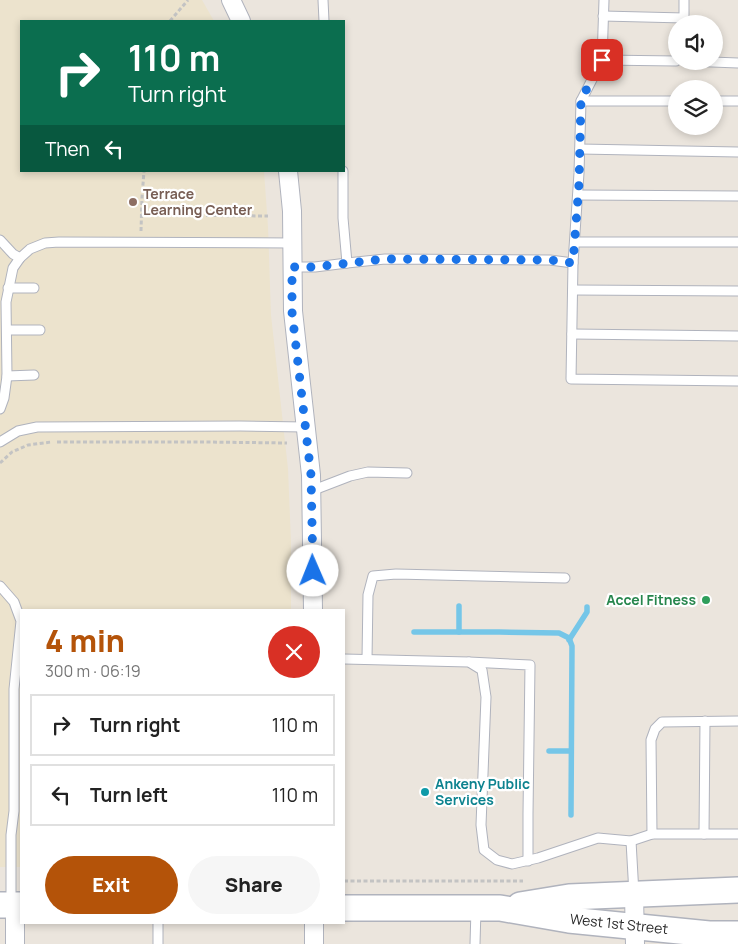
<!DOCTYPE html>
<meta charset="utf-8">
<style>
body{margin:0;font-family:Manrope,sans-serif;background:#f6f6f6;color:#222;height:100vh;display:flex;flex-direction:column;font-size:19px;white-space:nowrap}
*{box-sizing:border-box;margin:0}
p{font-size:16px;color:#767676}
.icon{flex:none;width:28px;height:28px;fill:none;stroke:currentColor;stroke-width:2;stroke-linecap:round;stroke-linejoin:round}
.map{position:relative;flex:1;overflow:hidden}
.panel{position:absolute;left:20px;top:609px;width:325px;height:315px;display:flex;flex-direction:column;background:#fff;border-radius:0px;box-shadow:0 2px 8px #0003}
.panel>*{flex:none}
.top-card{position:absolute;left:20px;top:20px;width:325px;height:152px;border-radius:0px;box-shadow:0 2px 8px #0003;background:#0b6e4f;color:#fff;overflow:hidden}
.buttons{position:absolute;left:668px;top:15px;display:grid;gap:10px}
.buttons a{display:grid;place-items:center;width:55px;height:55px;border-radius:50%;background:#fff;box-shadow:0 2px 8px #0003;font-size:25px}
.pin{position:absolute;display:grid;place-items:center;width:42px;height:42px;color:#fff;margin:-21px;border-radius:10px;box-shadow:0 2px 8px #0006}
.me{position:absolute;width:55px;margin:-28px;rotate:359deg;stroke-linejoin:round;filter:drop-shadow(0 0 4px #0008)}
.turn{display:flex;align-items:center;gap:18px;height:105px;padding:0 25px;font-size:22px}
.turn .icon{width:65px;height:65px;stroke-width:2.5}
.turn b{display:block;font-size:35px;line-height:42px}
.then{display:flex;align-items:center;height:48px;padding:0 25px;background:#0003;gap:10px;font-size:19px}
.round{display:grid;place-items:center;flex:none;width:52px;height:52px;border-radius:26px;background:#f6f6f6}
.overview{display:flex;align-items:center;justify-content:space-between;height:85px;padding:0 25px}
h1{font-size:30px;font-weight:800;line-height:38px;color:#b45309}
.action{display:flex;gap:10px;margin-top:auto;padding:10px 25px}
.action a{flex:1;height:58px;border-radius:30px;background:#b45309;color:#fff;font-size:20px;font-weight:800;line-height:58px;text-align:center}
.action a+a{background:#f6f6f6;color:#222}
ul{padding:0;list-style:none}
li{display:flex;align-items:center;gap:15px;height:62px;margin:0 10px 8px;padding:0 15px;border:2px solid #e0e0e0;border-radius:0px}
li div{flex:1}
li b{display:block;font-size:19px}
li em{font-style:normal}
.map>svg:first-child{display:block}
.education{fill:#ece3cd}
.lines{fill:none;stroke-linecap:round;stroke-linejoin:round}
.stream{stroke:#75c6e8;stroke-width:5.5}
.service-casing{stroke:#b0b3bd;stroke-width:11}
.minor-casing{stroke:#b0b3bd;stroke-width:20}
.secondary-casing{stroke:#b0b3bd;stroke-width:28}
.path{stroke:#c3c3c3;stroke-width:3;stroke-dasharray:4 2.5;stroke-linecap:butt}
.service{stroke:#fff;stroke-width:9}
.minor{stroke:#fff;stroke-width:18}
.secondary{stroke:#fff;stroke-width:25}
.route{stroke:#1a73e8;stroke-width:9;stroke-dasharray:0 16.2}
.education-dot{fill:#8d6e63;stroke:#fff;stroke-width:2}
.leisure-dot{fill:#2e9e5b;stroke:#fff;stroke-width:2}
.culture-dot{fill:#0f9aa8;stroke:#fff;stroke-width:2}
.labels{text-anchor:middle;stroke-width:4.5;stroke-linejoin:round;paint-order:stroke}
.education-label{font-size:14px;font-weight:bold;fill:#785e54;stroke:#fff;text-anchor:start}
.leisure-label{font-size:14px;font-weight:bold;fill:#27864d;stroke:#fff;text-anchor:end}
.culture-label{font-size:14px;font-weight:bold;fill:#0d838f;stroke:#fff;text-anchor:start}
.street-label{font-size:14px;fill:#2a2a2a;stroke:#fff}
</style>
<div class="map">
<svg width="738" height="944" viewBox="0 0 738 944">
<rect width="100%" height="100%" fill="#ebe5dd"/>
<!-- education -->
<polygon class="education" points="0,0 202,0 214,21 21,21 21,171 264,171 268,227 271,315 288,469 291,542 291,610 21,610 21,867 0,867"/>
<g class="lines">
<!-- stream -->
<g class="stream">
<polyline points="414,632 499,632 559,633 569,638 572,646 571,815"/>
<polyline points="459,632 459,606"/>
<polyline points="569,640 587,612 587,607"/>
<polyline points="549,751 571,751"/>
</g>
<!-- service casing -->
<g class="service-casing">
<g id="service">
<polyline points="323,0 324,21"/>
<polyline points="684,0 684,22"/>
<polyline points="603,16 684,18"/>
<polyline points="602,60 676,61"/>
<polyline points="686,61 738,63"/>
<polyline points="581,101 676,101"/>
<polyline points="714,101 738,101"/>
<polyline points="580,149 738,152"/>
<polyline points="578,195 738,196"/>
<polyline points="0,240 13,254 20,258"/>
<polyline points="575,242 738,242"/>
<polyline points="347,263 385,259 550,260 573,263 571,379 738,381"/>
<polyline points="573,263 579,173 581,101 602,60 604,0"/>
<polyline points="293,267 315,267 347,263 343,218 343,171"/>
<polyline points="8,288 34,288"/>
<polyline points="573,290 738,291"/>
<polyline points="7,330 40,330"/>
<polyline points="572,334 738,336"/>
<polyline points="7,376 34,375"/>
<polyline points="0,409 4,398 7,376 6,302 13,268 20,258 30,249 45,243 59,242 292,243"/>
<polyline points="0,442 18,431 37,427 240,426 305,427"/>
<polyline points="311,491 350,476 368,472 407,473"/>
<polyline points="0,586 14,602 21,621 14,689 14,811 11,835 11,903"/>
<polyline points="344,659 469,662 482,670 486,697 481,825 484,850 497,860 512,864 538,858 598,838 631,841 652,834 738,834"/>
<polyline points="367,659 368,595 373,576 396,574 565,578"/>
<polyline points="469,662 530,665 528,814 528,861"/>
<polyline points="652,834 651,740 655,729 662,722 738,721"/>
<polyline points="704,834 705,721"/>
<polyline points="631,841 634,894"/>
<polyline points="158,922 158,944"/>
<polyline points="475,944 476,909"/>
</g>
</g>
<!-- minor casing -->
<g class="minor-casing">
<g id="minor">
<polyline points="231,0 241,21"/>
<polyline points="288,171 292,211 293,311 311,475 313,610"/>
<polyline points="634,894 635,944"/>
<polyline points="15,905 15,944"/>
<polyline points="314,944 314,922"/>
</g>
</g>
<!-- secondary casing -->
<g class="secondary-casing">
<g id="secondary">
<polyline points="0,905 21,905"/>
<polyline points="520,905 569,897 738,890"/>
<polyline points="344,908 500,908 569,920 709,934 738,934"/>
</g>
</g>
<!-- path -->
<g class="path">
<polyline points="170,21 188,0"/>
<polyline points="141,215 268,216"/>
<polyline points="141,231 142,197 144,171"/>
<polyline points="57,442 206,442 287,443"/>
<polyline points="0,463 12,452 28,445 51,442"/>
<polyline points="344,881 523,881"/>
</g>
<!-- service -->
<use href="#service" class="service"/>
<!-- minor -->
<use href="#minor" class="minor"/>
<!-- secondary -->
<use href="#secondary" class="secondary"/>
</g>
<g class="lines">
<!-- route -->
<polyline class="route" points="313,571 311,475 292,312 292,267 315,267 384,259 550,260 573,263 579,184 581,100 602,60"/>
</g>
<!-- markers -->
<circle class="education-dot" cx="133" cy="202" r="5"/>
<circle class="leisure-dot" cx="706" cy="600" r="5"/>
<circle class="culture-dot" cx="425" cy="792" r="5"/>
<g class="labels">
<!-- education labels -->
<g class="education-label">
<text x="143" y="199">Terrace<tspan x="143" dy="16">Learning Center</tspan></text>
</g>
<!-- leisure labels -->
<g class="leisure-label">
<text x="696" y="605">Accel Fitness</text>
</g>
<!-- culture labels -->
<g class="culture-label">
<text x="435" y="789">Ankeny Public<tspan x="435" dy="16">Services</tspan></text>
</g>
<!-- street labels -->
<g class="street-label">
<text transform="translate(619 924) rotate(6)" y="5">West 1st Street</text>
</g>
</g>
</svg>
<div class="buttons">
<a><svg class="icon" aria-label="sound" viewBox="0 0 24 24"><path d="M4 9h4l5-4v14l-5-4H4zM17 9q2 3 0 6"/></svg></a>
<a><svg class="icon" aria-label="layers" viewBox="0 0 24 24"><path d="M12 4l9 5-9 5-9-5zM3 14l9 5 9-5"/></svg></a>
</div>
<div class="pin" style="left:602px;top:60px;background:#d93025"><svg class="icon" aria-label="arrive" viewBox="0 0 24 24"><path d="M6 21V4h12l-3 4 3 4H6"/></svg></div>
<svg class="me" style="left:313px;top:571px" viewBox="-20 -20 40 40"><circle r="19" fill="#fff"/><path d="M0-13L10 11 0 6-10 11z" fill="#1a73e8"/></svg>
<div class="top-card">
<div class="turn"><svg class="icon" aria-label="right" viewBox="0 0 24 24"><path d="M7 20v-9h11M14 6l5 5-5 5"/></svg><div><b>110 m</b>Turn right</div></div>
<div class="then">Then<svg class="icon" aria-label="left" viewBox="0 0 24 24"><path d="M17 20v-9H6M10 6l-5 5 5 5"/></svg></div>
</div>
<section class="panel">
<div class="overview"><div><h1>4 min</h1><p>300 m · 06:19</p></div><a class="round" style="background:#d93025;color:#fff"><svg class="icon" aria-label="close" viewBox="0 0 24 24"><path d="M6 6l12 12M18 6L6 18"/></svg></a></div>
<ul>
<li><svg class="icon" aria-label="right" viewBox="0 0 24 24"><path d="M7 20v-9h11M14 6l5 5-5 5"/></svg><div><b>Turn right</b></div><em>110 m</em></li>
<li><svg class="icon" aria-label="left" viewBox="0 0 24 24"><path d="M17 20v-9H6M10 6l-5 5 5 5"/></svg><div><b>Turn left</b></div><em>110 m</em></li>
</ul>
<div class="action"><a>Exit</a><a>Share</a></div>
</section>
</div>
